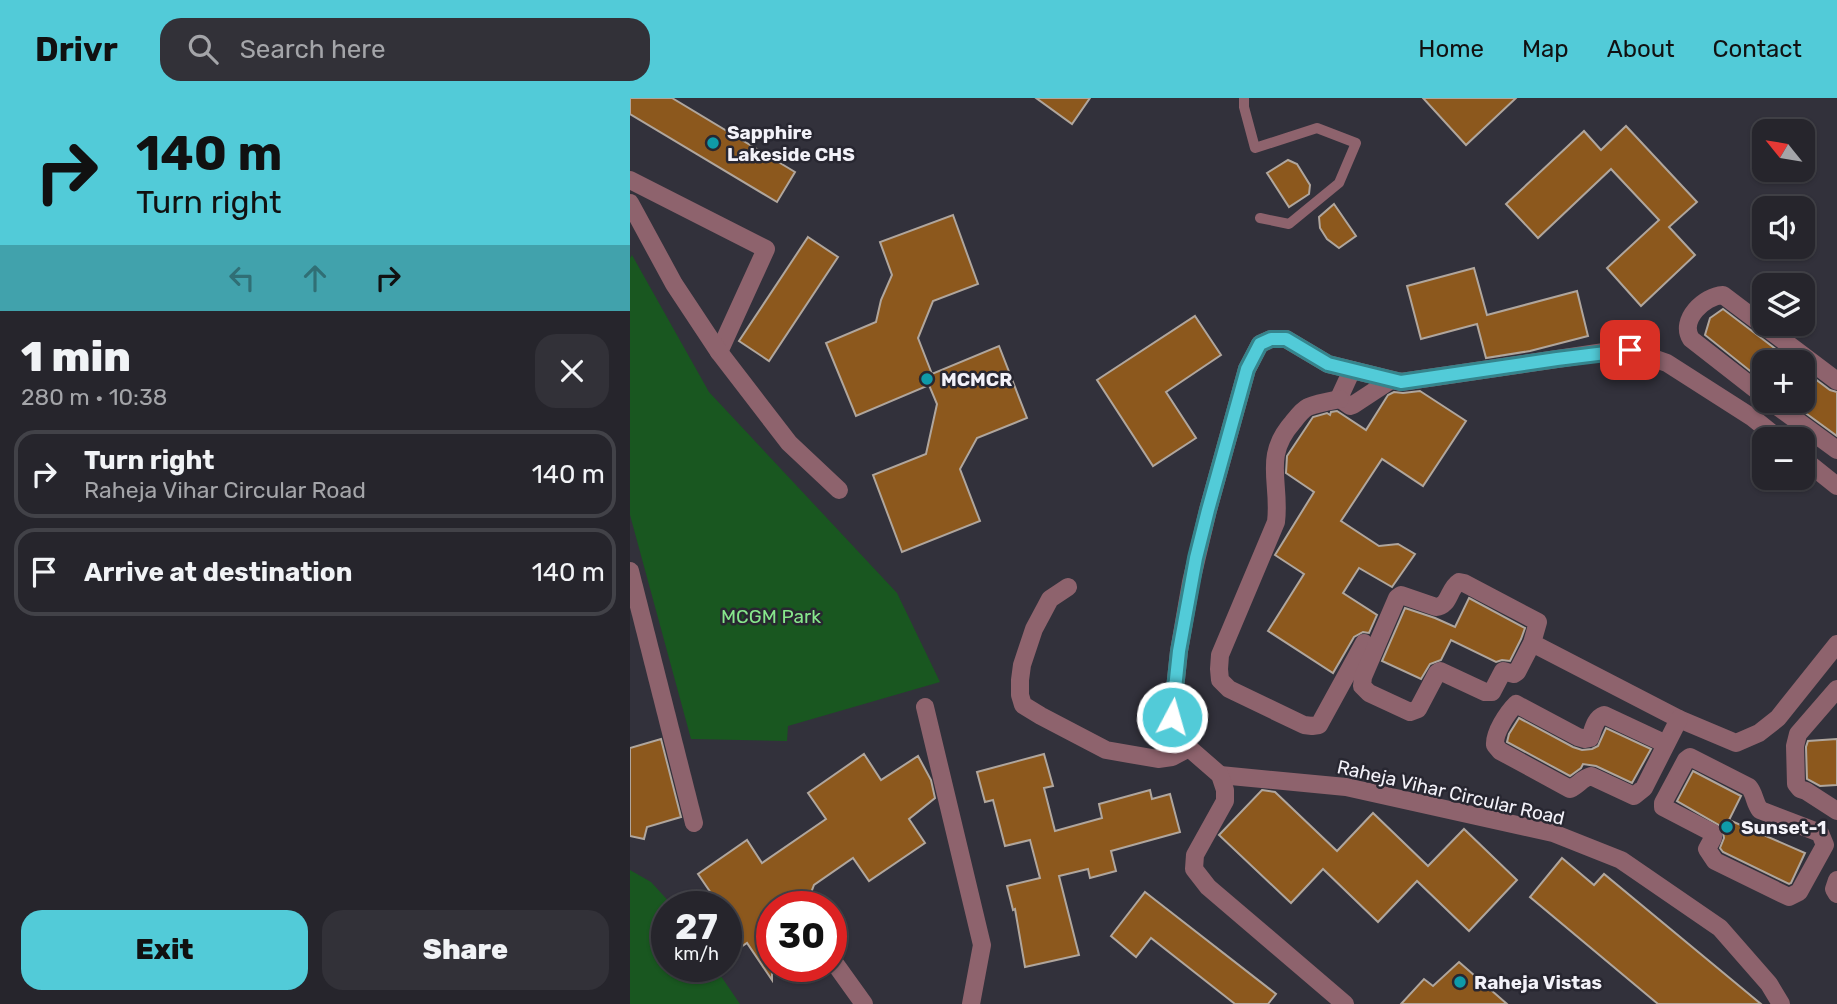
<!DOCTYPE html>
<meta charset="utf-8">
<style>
body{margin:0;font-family:Rubik,sans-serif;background:#323138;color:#f1f3f6;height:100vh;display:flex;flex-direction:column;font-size:26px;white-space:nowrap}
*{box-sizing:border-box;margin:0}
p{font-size:23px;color:#a4a5a9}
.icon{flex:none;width:38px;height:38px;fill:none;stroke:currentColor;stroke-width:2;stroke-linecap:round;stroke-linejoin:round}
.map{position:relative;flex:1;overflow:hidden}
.details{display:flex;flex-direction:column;background:#26252c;width:630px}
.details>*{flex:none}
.top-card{background:#52cbd8;color:#111;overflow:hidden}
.needle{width:46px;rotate:300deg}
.tools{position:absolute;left:1122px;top:21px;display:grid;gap:14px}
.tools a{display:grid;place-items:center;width:63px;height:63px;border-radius:14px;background:#26252c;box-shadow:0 2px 5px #0004,0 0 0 2px #424248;font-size:35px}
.speed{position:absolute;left:21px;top:793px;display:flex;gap:14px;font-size:35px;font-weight:700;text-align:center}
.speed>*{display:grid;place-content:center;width:91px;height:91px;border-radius:50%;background:#26252c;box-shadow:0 2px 5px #0004,0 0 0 2px #424248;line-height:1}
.speed small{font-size:18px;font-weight:400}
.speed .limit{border:10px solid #d22;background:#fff;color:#111}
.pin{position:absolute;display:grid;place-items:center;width:60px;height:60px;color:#fff;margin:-30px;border-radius:14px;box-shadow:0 4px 10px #0006}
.me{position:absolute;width:77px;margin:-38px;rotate:6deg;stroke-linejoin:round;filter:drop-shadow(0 0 5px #0008)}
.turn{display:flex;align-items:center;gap:24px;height:147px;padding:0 21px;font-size:32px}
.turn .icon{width:91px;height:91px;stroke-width:2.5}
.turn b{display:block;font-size:49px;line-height:60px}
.lanes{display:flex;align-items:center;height:66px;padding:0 21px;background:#0003;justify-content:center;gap:35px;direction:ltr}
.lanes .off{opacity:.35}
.round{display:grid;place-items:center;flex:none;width:74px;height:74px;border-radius:21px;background:#323138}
.overview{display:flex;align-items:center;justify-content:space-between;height:119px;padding:0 21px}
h1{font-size:42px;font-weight:800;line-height:52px}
.action{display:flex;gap:14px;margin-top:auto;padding:14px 21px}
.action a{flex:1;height:80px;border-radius:21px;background:#52cbd8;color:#111;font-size:28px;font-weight:800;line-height:80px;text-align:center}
.action a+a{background:#323138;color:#f1f3f6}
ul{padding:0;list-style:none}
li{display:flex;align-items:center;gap:21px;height:88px;margin:0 14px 10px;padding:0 7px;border:4px solid #424248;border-radius:21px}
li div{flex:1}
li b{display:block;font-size:26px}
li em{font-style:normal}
header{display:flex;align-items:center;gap:42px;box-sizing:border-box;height:98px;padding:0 35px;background:#52cbd8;color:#111}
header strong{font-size:33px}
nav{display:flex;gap:38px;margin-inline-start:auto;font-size:24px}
.search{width:490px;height:63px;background:#323138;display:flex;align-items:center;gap:18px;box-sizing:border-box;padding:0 24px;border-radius:21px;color:#a4a5a9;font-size:26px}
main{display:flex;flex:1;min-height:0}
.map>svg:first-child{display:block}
.green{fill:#195720}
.building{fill:#8c581d;stroke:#b0a69d;stroke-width:2}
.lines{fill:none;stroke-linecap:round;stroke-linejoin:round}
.service{stroke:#8e636d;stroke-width:10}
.minor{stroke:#8e636d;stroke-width:18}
.route-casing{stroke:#35848c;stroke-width:18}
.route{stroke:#52cbd8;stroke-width:12}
.culture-dot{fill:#0f9aa8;stroke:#282731;stroke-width:2.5}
.labels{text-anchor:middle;stroke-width:5;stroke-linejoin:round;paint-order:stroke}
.poi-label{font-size:19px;font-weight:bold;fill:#f3f2f9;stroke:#282731;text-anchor:start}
.park-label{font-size:19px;fill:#87e78c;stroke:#282731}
.street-label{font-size:19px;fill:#f3f2f9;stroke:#282731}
</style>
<header>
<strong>Drivr</strong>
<div class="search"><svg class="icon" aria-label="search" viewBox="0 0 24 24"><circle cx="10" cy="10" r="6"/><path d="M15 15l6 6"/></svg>Search here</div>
<nav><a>Home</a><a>Map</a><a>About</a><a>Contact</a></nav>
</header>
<main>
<section class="details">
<div class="top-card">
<div class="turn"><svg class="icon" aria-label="right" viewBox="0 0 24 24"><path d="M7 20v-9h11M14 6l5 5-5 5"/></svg><div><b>140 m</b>Turn right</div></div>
<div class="lanes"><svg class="icon off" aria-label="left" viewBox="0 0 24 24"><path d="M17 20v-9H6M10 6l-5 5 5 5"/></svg><svg class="icon off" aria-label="ahead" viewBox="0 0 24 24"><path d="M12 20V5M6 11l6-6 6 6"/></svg><svg class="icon" aria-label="right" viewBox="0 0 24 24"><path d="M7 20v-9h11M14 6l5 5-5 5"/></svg></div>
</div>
<div class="overview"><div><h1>1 min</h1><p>280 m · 10:38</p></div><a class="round"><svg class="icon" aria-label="close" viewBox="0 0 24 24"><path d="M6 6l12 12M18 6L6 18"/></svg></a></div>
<ul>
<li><svg class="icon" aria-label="right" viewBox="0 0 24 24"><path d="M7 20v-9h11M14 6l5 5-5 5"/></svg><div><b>Turn right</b><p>Raheja Vihar Circular Road</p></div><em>140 m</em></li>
<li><svg class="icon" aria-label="arrive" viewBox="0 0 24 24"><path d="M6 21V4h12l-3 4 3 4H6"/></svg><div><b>Arrive at destination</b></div><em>140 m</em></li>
</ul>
<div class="action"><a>Exit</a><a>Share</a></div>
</section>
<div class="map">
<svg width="1207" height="906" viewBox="0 0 1207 906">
<rect width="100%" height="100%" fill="#32313b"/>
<!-- green -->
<g class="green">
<polygon points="2,157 79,294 267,495 310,584 158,628 157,643 61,641 0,417 0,160"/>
<polygon points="0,772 21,784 43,808 37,808 37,868 84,868 110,906 0,906"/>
</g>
<!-- building -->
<g class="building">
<polygon points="0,0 42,0 165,74 147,104 0,16"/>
<polygon points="406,0 460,0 442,26"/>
<polygon points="793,0 886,0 836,47"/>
<polygon points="996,28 1067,104 1039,129 1065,157 1011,208 977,170 1029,122 981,71 908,140 876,106 954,33 971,52"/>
<polygon points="658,62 667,66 680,87 679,96 659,109 637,75"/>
<polygon points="704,106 726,138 709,150 697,141 690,130 689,119"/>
<polygon points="323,117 348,186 303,203 288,240 302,276 369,248 397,320 347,340 330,371 350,423 272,454 243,377 296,356 307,306 299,287 226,318 196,245 246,224 251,202 262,177 250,144"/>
<polygon points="178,139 208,159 139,263 109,243"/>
<polygon points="844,170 857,217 947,193 958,238 900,253 856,260 847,226 791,241 777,188"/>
<polygon points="1093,211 1163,264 1134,264 1134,284 1075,237 1080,220"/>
<polygon points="565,218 591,257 536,294 566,340 523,368 467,282"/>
<polygon points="1172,271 1200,292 1207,294 1207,338 1159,303 1172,303"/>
<polygon points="790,293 836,323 793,388 752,361 711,423 749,448 768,446 785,456 762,489 729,470 713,495 747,517 739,535 733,534 724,539 703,575 638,533 674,476 645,457 684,394 656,375 657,358 683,319 697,315 700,317 701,314 707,313 736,332 758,297 764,294 773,295"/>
<polygon points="839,500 895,530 891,541 880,563 872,562 866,564 821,542 811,562 800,566 791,581 752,563 775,510 805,520 825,529"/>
<polygon points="889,620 943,649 952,652 962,651 968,648 976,630 1021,651 1002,685 966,668 953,666 951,670 940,678 877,644 879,636"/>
<polygon points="31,641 51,719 17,729 14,741 0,738 0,650"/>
<polygon points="1207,641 1207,687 1190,688 1177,681 1176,649 1178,643"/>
<polygon points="234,656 251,682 288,658 301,682 305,700 279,721 295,745 239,783 223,760 184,787 176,808 142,808 142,882 117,845 96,859 96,808 69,808 83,798 68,776 117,742 132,765 196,721 178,695"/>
<polygon points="414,656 423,688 414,690 425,733 472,720 469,706 520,692 522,701 540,696 550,734 481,753 486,773 460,780 458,771 429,778 449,857 395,869 385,811 383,812 377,788 410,780 400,742 375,748 363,702 355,704 347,674"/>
<polygon points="1063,673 1111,698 1099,722 1175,755 1161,785 1159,786 1093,754 1090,750 1094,740 1092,729 1047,703"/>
<polygon points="632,692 645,694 707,753 743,715 798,768 834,731 887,782 839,833 787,783 748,824 693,771 661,805 589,737"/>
<polygon points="932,760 964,787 974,776 1131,906 1028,906 900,799"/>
<polygon points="515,794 646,896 638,906 605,906 521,840 506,859 481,838"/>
<polygon points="829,864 877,906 771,906 794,881 803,888"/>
</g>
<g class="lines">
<!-- service -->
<polyline class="service" points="614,0 614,9 625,50 687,30 726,45 709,85 659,126 630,120"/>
<!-- minor -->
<g class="minor">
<polyline points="0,82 136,151 89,254"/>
<polyline points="0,105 44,186 89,254 159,345 209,392"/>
<polyline points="722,272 710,298 710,301 720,308 723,307 761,282"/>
<path d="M1134 298 1061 241C1049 222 1074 198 1093 197L1207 283"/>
<path d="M710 301C700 303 688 305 678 309 672 312 667 319 663 324 632 359 651 384 646 424L590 557 589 571 590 582 599 591 674 627 682 628 689 627 734 545"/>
<polyline points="1140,303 1207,352"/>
<polyline points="1172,360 1207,388"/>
<polyline points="0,473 64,725"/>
<polyline points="438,489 420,501 404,531 392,567 390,582 390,597 393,607 411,618 476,652 528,661 542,659 559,650"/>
<path d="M902 545 908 524 834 485 829 484C818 491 820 508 806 509L771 497 767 500 733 579 732 588 739 595 780 614 788 611 807 575 810 573 855 594H862L873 573 884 576 887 574 902 545 1049 621 1106 645 1129 635 1148 620 1207 546"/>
<polyline points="1207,591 1168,636 1165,648 1166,686 1170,691 1176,693 1207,713"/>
<polyline points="295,609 352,847 341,906"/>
<path d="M1036 646 974 617C965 620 963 632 960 640L955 641 948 639 886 606C877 615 864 635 865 647L870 653 940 691C949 687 952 680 961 678L1004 698 1014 690 1049 621"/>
<path d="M1060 659 1119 689C1125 696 1124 704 1130 712L1190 735 1195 747 1169 794 1159 799 1085 763 1077 751 1083 740V735L1033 709V705L1056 662Z"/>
<polyline points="590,677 716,689 923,735 991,762 1090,830 1139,886 1151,906"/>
<polyline points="1207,782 1204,791 1207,796"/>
<polyline points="201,860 234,906"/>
<polyline points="715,906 578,789 564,771 565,757 595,703 595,692 590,677 559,650 542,619 549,553 561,484 578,412 617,271 630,246 641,241 656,241 698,266 771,284 981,253 1000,252 1037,265 1123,320 1149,341"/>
</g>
</g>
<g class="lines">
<!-- route casing -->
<g class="route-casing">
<polyline id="route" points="542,619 549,553 566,460 578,412 617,271 630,246 641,241 656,241 698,266 771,284 927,261 1000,252"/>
</g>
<!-- route -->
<use href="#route" class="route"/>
</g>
<!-- markers -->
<g class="culture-dot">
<circle cx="83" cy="45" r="7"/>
<circle cx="297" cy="281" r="7"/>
<circle cx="1097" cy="729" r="7"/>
<circle cx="830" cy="884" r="7"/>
</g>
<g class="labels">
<!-- poi labels -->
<g class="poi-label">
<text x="97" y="41">Sapphire<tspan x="97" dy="22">Lakeside CHS</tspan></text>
<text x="311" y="288">MCMCR</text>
<text x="1111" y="736">Sunset-1</text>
<text x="844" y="891">Raheja Vistas</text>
</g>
<!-- park labels -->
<g class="park-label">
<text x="141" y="525">MCGM Park</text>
</g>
<!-- street labels -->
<g class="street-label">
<text transform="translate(821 694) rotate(13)" y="7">Raheja Vihar Circular Road</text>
</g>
</g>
</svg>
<div class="tools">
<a><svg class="needle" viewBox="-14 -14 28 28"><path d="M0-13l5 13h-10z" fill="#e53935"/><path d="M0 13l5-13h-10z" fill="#a4a5a9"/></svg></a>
<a><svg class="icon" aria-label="sound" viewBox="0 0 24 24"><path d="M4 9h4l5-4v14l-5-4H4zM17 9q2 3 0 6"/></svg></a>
<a><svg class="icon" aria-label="layers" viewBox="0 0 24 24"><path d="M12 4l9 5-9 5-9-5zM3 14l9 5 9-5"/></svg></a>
<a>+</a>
<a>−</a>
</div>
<div class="speed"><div>27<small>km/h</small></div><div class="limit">30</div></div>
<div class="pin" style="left:1000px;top:252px;background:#d93025"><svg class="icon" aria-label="arrive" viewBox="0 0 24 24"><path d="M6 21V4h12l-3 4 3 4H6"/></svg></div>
<svg class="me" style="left:542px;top:619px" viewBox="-20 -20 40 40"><circle r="17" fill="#52cbd8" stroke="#fff" stroke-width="3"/><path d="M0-11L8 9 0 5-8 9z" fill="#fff"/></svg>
</div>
</main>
